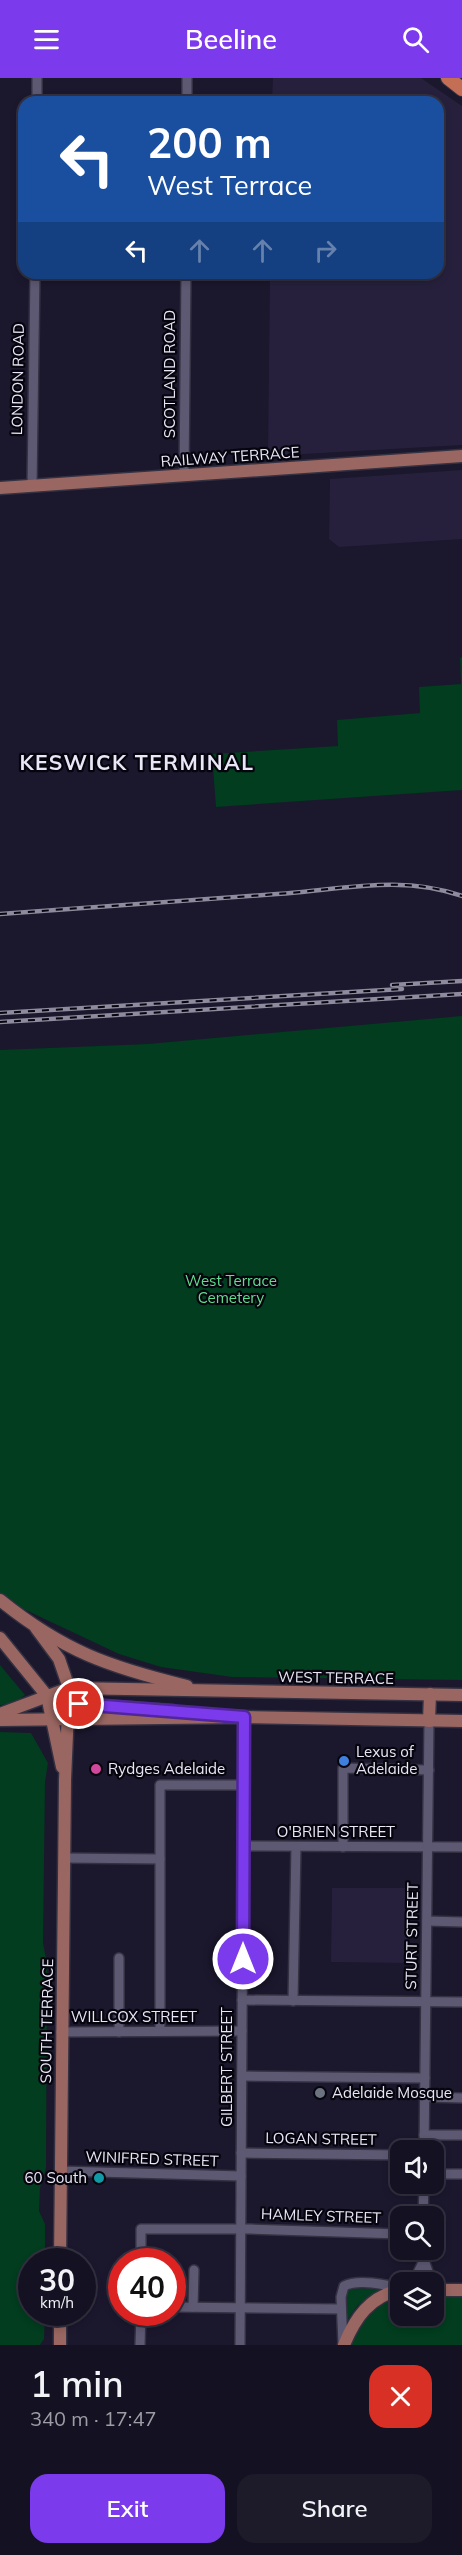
<!DOCTYPE html>
<meta charset="utf-8">
<style>
body{margin:0;font-family:Mulish,sans-serif;background:#1d1a2a;color:#f1f3f6;height:100vh;display:flex;flex-direction:column;font-size:22px;white-space:nowrap}
*{box-sizing:border-box;margin:0}
p{font-size:20px;color:#9d9da5}
.icon{flex:none;width:33px;height:33px;fill:none;stroke:currentColor;stroke-width:2;stroke-linecap:round;stroke-linejoin:round}
.map{position:relative;height:2267px;overflow:hidden}
.drawer{display:flex;flex-direction:column;background:#141122;flex:1}
.drawer>*{flex:none}
.top-card{position:absolute;left:18px;top:18px;width:426px;height:183px;border-radius:18px;box-shadow:0 3px 9px #0003,0 0 0 2px #333140;background:#1a4fa0;color:#fff;overflow:hidden}
.fabs{position:absolute;left:390px;top:2062px;display:grid;gap:12px}
.fabs a{display:grid;place-items:center;width:54px;height:54px;border-radius:12px;background:#141122;box-shadow:0 3px 9px #0003,0 0 0 2px #333140;font-size:30px}
.speed{position:absolute;left:18px;top:2170px;display:flex;gap:12px;font-size:30px;font-weight:700;text-align:center}
.speed>*{display:grid;place-content:center;width:78px;height:78px;border-radius:50%;background:#141122;box-shadow:0 3px 9px #0003,0 0 0 2px #333140;line-height:1}
.speed small{font-size:15px;font-weight:400}
.speed .limit{border:9px solid #d22;background:#fff;color:#111}
.pin{position:absolute;display:grid;place-items:center;width:51px;height:51px;color:#fff;margin:-26px;border:3px solid #fff;border-radius:50%;box-shadow:0 2px 6px #0007}
.me{position:absolute;width:66px;margin:-33px;rotate:0deg;stroke-linejoin:round;filter:drop-shadow(0 0 4px #0008)}
.turn{display:flex;align-items:center;gap:21px;height:126px;padding:0 30px;font-size:27px}
.turn .icon{width:78px;height:78px;stroke-width:2.5}
.turn b{display:block;font-size:42px;line-height:51px}
.lanes{display:flex;align-items:center;height:57px;padding:0 30px;background:#0003;justify-content:center;gap:30px;direction:ltr}
.lanes .off{opacity:.35}
.round{display:grid;place-items:center;flex:none;width:63px;height:63px;border-radius:18px;background:#1d1a2a}
.overview{display:flex;align-items:center;justify-content:space-between;height:102px;padding:0 30px}
h1{font-size:36px;font-weight:600;line-height:45px}
.primary-button{display:flex;gap:12px;margin-top:auto;padding:12px 30px}
.primary-button a{flex:1;height:69px;border-radius:18px;background:#7c3aed;color:#fff;font-size:24px;font-weight:600;line-height:69px;text-align:center}
.primary-button a+a{background:#1d1a2a;color:#f1f3f6}
header{display:flex;justify-content:space-between;align-items:center;height:78px;padding:0 30px;background:#7c3aed;color:#fff;font-size:27px;font-weight:600}
.map>svg:first-child{display:block}
.built{fill:#26203c}
.green{fill:#013d1e}
.lines{fill:none;stroke-linecap:round;stroke-linejoin:round}
.minor-casing{stroke:#343142;stroke-width:12}
.major-casing{stroke:#343142;stroke-width:15}
.highway-casing{stroke:#343142;stroke-width:16}
.minor{stroke:#5d5973;stroke-width:9}
.major{stroke:#9a6661;stroke-width:12}
.highway{stroke:#c36e55;stroke-width:14}
.rail-casing{stroke:#8e8b9e;stroke-width:4.5}
.rail{stroke:#06050d;stroke-width:2;stroke-dasharray:7;stroke-linecap:butt}
.route-casing{stroke:#51269a;stroke-width:15}
.route{stroke:#7c3aed;stroke-width:10}
.shop-dot{fill:#3f7fe0;stroke:#06050d;stroke-width:2}
.hotel-dot{fill:#d1479c;stroke:#06050d;stroke-width:2}
.worship-dot{fill:#6b7280;stroke:#06050d;stroke-width:2}
.culture-dot{fill:#0f9aa8;stroke:#06050d;stroke-width:2}
.labels{text-anchor:middle;stroke-width:4.5;stroke-linejoin:round;paint-order:stroke}
.street-label{font-size:15px;fill:#e9e7f7;stroke:#06050d}
.park-label{font-size:15px;fill:#62de91;stroke:#06050d}
.poi-label{font-size:15px;fill:#e9e7f7;stroke:#06050d;text-anchor:start}
.district-label{font-size:21px;font-weight:bold;letter-spacing:1.5px;fill:#e9e7f7;stroke:#06050d}
</style>
<header><svg class="icon" aria-label="menu" viewBox="0 0 24 24"><path d="M4 6h16M4 12h16M4 18h16"/></svg>Beeline<svg class="icon" aria-label="search" viewBox="0 0 24 24"><circle cx="10" cy="10" r="6"/><path d="M15 15l6 6"/></svg></header>
<div class="map">
<svg width="462" height="2267" viewBox="0 0 462 2267">
<rect width="100%" height="100%" fill="#1b172d"/>
<!-- built -->
<g class="built">
<polygon points="273,0 421,0 462,28 462,367 268,378 270,195 438,195 438,24 272,24"/>
<polygon points="462,392 462,461 339,469 329,461 330,401"/>
<polygon points="332,1810 409,1810 408,1885 331,1884"/>
</g>
<!-- green -->
<g class="green">
<polygon points="462,579 462,712 216,729 212,676 338,668 337,642 420,635 419,609 461,606 460,580"/>
<polygon points="462,938 462,1602 232,1599 161,1589 119,1576 15,1527 0,1515 0,972 148,966"/>
<polygon points="0,1587 25,1617 12,1626 0,1627"/>
<polygon points="0,1654 31,1655 48,1685 45,1704 43,1865 47,1886 46,2090 40,2110 39,2133 45,2146 45,2184 32,2184 32,2235 45,2235 44,2261 40,2267 0,2267"/>
<polygon points="351,2210 380,2211 358,2227 345,2245 345,2216"/>
<path d="M434 2216H462V2267H350C359 2241 374 2226 400 2217V2238H434Z"/>
</g>
<g class="lines">
<!-- minor casing -->
<g class="minor-casing">
<g id="minor">
<polyline points="37,24 37,0"/>
<polyline points="187,24 187,0"/>
<polyline points="184,397 186,195"/>
<polyline points="32,408 35,195"/>
<polyline points="243,1768 462,1769"/>
<polyline points="343,1769 343,1690 429,1692"/>
<polyline points="64,1780 160,1781"/>
<polyline points="427,1843 462,1844"/>
<polyline points="119,1880 119,1954"/>
<polyline points="242,1922 462,1924"/>
<polyline points="293,1923 296,1769"/>
<polyline points="160,1953 160,1707 244,1707"/>
<polyline points="61,1954 242,1953"/>
<polyline points="242,1998 425,2000"/>
<polyline points="425,2019 462,2020"/>
<polyline points="424,2057 462,2057"/>
<polyline points="424,2073 429,1643"/>
<polyline points="241,2075 400,2077"/>
<polyline points="61,2093 241,2098"/>
<polyline points="434,2096 462,2096"/>
<polyline points="423,2139 424,2106"/>
<polyline points="424,2172 424,2182 432,2205"/>
<polyline points="141,2184 141,2151 250,2151 400,2156"/>
<polyline points="413,2205 424,2182"/>
<polyline points="172,2229 341,2231"/>
<polyline points="193,2229 194,2192"/>
<polyline points="140,2267 141,2235"/>
<polyline points="240,2267 244,1639"/>
<path d="M343 2267 341 2219 344 2208C358 2201 386 2206 400 2211"/>
</g>
</g>
<!-- major casing -->
<g class="major-casing">
<g id="major">
<polyline points="0,410 462,378"/>
<path d="M0 1522C63 1573 109 1589 187 1608"/>
<polyline points="36,1550 59,1581 69,1610 65,1702 60,2184"/>
<polyline points="0,1560 47,1618 62,1689"/>
<polyline points="47,1618 69,1626 173,1633"/>
<polyline points="0,1636 69,1610 462,1617"/>
<polyline points="0,1642 244,1639 462,1643"/>
<polyline points="429,1643 430,1616"/>
<polyline points="434,2212 462,2212"/>
<polyline points="60,2267 60,2235"/>
<path d="M344 2267C355 2240 370 2218 400 2212"/>
</g>
</g>
<!-- highway casing -->
<g class="highway-casing">
<polyline id="highway" points="448,0 462,11"/>
</g>
<!-- minor -->
<use href="#minor" class="minor"/>
<!-- major -->
<use href="#major" class="major"/>
<!-- highway -->
<use href="#highway" class="highway"/>
<!-- rail casing -->
<g class="rail-casing">
<g id="rail">
<path d="M0 836C92 829 185 823 277 816 340 812 401 796 462 818"/>
<polyline points="392,907 462,903"/>
<polyline points="0,935 402,911"/>
<polyline points="0,944 462,916"/>
</g>
</g>
<!-- rail -->
<use href="#rail" class="rail"/>
</g>
<g class="lines">
<!-- route casing -->
<g class="route-casing">
<polyline id="route" points="79,1626 244,1639 243,1881"/>
</g>
<!-- route -->
<use href="#route" class="route"/>
</g>
<!-- markers -->
<circle class="shop-dot" cx="344" cy="1683" r="6"/>
<circle class="hotel-dot" cx="96" cy="1691" r="6"/>
<circle class="worship-dot" cx="320" cy="2015" r="6"/>
<circle class="culture-dot" cx="99" cy="2100" r="6"/>
<g class="labels">
<!-- street labels -->
<g class="street-label">
<text transform="translate(170 296) rotate(-90)" y="5">SCOTLAND ROAD</text>
<text transform="translate(18 301) rotate(-89)" y="5">LONDON ROAD</text>
<text transform="translate(230 379) rotate(-4)" y="5">RAILWAY TERRACE</text>
<text transform="translate(336 1600) rotate(1)" y="5">WEST TERRACE</text>
<text x="336" y="1759">O'BRIEN STREET</text>
<text transform="translate(412 1858) rotate(-89)" y="5">STURT STREET</text>
<text x="134" y="1944">WILLCOX STREET</text>
<text transform="translate(47 1943) rotate(-89)" y="5">SOUTH TERRACE</text>
<text transform="translate(227 1989) rotate(-90)" y="5">GILBERT STREET</text>
<text transform="translate(321 2061) rotate(1)" y="5">LOGAN STREET</text>
<text transform="translate(152 2081) rotate(2)" y="5">WINIFRED STREET</text>
<text transform="translate(321 2138) rotate(2)" y="5">HAMLEY STREET</text>
</g>
<!-- park labels -->
<g class="park-label">
<text x="231" y="1208">West Terrace<tspan x="231" dy="17">Cemetery</tspan></text>
</g>
<!-- poi labels -->
<g class="poi-label">
<text x="356" y="1679">Lexus of<tspan x="356" dy="17">Adelaide</tspan></text>
<text x="108" y="1696">Rydges Adelaide</text>
<text x="332" y="2020">Adelaide Mosque</text>
<text x="87" y="2105" text-anchor="end">60 South</text>
</g>
<!-- district labels -->
<g class="district-label">
<text x="137" y="692">KESWICK TERMINAL</text>
</g>
</g>
</svg>
<div class="fabs">
<a><svg class="icon" aria-label="sound" viewBox="0 0 24 24"><path d="M4 9h4l5-4v14l-5-4H4zM17 9q2 3 0 6"/></svg></a>
<a><svg class="icon" aria-label="search" viewBox="0 0 24 24"><circle cx="10" cy="10" r="6"/><path d="M15 15l6 6"/></svg></a>
<a><svg class="icon" aria-label="layers" viewBox="0 0 24 24"><path d="M12 4l9 5-9 5-9-5zM3 14l9 5 9-5"/></svg></a>
</div>
<div class="speed"><div>30<small>km/h</small></div><div class="limit">40</div></div>
<div class="pin" style="left:79px;top:1626px;background:#d93025"><svg class="icon" aria-label="arrive" viewBox="0 0 24 24"><path d="M6 21V4h12l-3 4 3 4H6"/></svg></div>
<svg class="me" style="left:243px;top:1881px" viewBox="-20 -20 40 40"><circle r="17" fill="#7c3aed" stroke="#fff" stroke-width="3"/><path d="M0-11L8 9 0 5-8 9z" fill="#fff"/></svg>
<div class="top-card">
<div class="turn"><svg class="icon" aria-label="left" viewBox="0 0 24 24"><path d="M17 20v-9H6M10 6l-5 5 5 5"/></svg><div><b>200 m</b>West Terrace</div></div>
<div class="lanes"><svg class="icon" aria-label="left" viewBox="0 0 24 24"><path d="M17 20v-9H6M10 6l-5 5 5 5"/></svg><svg class="icon off" aria-label="ahead" viewBox="0 0 24 24"><path d="M12 20V5M6 11l6-6 6 6"/></svg><svg class="icon off" aria-label="ahead" viewBox="0 0 24 24"><path d="M12 20V5M6 11l6-6 6 6"/></svg><svg class="icon off" aria-label="right" viewBox="0 0 24 24"><path d="M7 20v-9h11M14 6l5 5-5 5"/></svg></div>
</div>
</div>
<section class="drawer">
<div class="overview"><div><h1>1 min</h1><p>340 m · 17:47</p></div><a class="round" style="background:#d93025;color:#fff"><svg class="icon" aria-label="close" viewBox="0 0 24 24"><path d="M6 6l12 12M18 6L6 18"/></svg></a></div>
<div class="primary-button"><a>Exit</a><a>Share</a></div>
</section>
